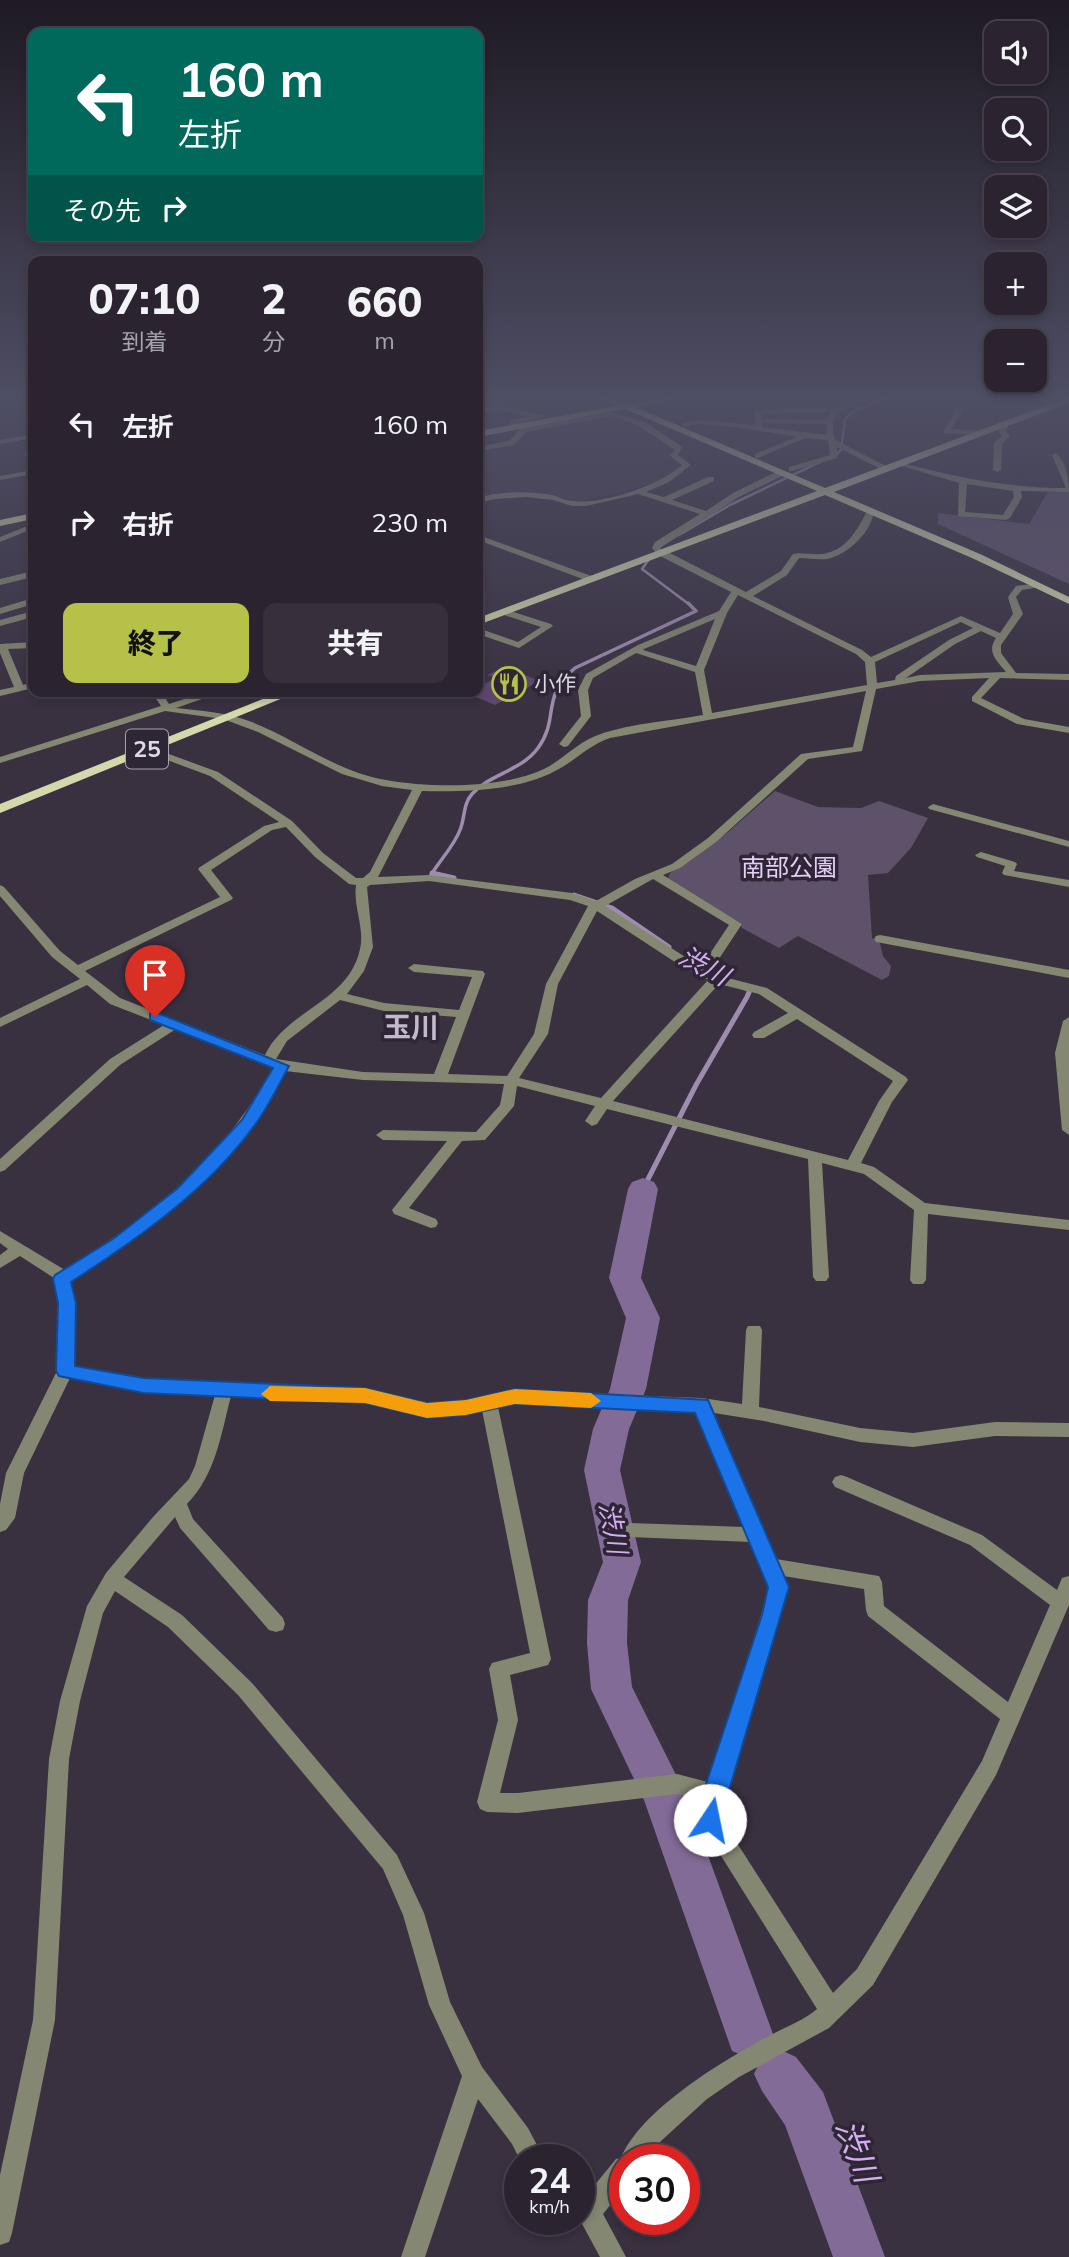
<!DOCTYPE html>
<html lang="ja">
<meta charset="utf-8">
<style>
body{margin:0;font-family:Mulish,"Noto Sans JP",sans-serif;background:#37303c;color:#f1f3f6;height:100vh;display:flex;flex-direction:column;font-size:26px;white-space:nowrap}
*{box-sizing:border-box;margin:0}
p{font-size:23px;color:#a6a4ab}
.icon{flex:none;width:38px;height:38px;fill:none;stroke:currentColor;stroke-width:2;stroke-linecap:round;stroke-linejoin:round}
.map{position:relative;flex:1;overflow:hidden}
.panel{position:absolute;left:28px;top:256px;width:455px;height:441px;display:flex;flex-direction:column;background:#2b2430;border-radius:14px;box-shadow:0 4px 10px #0003,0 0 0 2px #47414c}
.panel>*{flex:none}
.banner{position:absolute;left:28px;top:28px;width:455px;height:214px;border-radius:14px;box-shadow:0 4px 10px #0003,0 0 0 2px #47414c;background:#00695c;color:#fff;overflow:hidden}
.fabs{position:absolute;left:984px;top:21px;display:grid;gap:14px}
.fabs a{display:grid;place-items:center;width:63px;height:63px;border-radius:14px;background:#2b2430;box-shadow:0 4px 10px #0003,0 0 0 2px #47414c;font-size:35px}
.speed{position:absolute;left:504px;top:2144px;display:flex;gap:14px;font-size:35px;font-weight:700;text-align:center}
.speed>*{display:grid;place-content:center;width:91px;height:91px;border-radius:50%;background:#2b2430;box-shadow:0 4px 10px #0003,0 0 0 2px #47414c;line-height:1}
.speed small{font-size:18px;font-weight:400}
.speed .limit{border:10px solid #d22;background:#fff;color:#111}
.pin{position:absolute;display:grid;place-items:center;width:60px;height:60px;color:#fff;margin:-72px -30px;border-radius:50% 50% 50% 0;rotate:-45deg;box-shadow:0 0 7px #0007}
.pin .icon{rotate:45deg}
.me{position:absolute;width:77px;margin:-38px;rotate:11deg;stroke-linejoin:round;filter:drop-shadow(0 0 5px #0008)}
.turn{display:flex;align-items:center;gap:24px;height:147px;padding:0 35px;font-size:32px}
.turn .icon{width:91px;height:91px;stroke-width:2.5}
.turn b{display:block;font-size:49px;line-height:60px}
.then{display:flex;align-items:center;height:66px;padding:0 35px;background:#0003;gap:14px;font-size:26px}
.eta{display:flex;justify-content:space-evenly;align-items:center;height:119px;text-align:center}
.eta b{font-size:42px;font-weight:800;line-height:49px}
.cta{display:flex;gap:14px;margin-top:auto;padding:14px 35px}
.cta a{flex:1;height:80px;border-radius:14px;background:#b6c148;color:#111;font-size:28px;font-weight:800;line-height:80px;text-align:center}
.cta a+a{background:#37303c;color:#f1f3f6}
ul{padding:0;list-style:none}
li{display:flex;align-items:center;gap:21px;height:98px;padding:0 35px}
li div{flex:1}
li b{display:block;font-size:26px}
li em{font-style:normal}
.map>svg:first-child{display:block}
.built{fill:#44394e}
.green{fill:#5e516a}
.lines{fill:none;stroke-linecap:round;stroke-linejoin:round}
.stream-far2{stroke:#9e8cae;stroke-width:2.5}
.stream-far1{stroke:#9e8cae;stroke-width:3.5}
.stream{stroke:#9e8cae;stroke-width:5}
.river{fill:#836b97;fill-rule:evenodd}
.building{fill:#5d466f}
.street{fill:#848771;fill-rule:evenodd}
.secondary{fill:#b0b592;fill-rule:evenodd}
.primary{fill:#d3d9ab;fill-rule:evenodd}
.route{fill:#1a73e8;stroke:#114b97;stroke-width:2}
.slow{fill:#f59e0b}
.labels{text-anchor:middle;stroke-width:7;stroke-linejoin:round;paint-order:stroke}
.far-poi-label{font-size:21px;fill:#ded9e3;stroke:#2e2635;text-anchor:start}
.shield{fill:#2e2635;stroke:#a9a3af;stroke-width:2}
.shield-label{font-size:23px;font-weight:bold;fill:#ded9e3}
.park-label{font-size:24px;fill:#e4cdf7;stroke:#2e2635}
.water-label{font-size:26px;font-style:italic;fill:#d4aef3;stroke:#2e2635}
.quarter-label{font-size:28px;font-weight:bold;fill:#c3b9cc;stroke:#2e2635}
.near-water-label{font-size:32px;font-style:italic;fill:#d4aef3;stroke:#2e2635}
</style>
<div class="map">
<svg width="1069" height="2257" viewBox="0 0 1069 2257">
<rect width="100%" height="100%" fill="#393040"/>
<!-- built -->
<polygon class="built" points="613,416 639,425 675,449 669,457 682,467 660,480 624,492 574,503 552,496 485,495 478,498 478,451 513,444 528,431"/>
<!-- green -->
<g class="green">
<polygon points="1069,491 1069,584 938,524 938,513 1029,524 1048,492"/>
<polygon points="775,791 818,807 861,808 879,801 928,818 911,848 888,873 868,875 872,938 880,943 883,956 891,966 889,976 882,980 798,936 779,948 742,928 739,922 672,885 668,879 670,873 728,832"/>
</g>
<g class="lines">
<!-- stream-far2 -->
<g class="stream-far2">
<polyline points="832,458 841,450 845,419 854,411 893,395"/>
<polyline points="679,535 730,505 820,462"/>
<polyline points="650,558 642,569 690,605"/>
</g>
<!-- stream-far1 -->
<path class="stream-far1" d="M431 875C440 860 454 846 460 830 465 818 463 804 472 794 490 774 521 771 538 748 560 718 540 697 575 668L696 611 688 603"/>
<!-- stream -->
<g class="stream">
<polyline points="432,873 454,878"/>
<polyline points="574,895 612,908 669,947"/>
<polyline points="643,1189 696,1085 747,997 750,990 745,988"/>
</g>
<!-- river -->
<g class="river">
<polygon points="643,1178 654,1182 658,1189 641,1278 660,1318 646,1389 629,1429 620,1470 641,1562 628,1600 627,1643 632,1687 686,1795 773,2034 766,2051 749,2058 732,2051 644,1800 591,1689 587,1643 588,1600 603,1562 584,1470 593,1429 610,1389 626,1318 609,1278 628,1189 632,1182"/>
<polygon points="779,2049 796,2057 823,2092 885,2257 833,2257 785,2125 762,2091 754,2074 762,2057"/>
</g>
</g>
<!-- building -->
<polygon class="building" points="505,667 540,681 495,705 466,693 478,691 478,687 496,678 487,675"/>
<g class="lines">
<!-- street -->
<g class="street">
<path d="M868 395H878C856 407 825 404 835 440L888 467V471H885L837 447V458L792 471H789V467L830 455 828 440 805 438 758 458H755V454L797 437 736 427 700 424 684 426 680 424 700 420 755 425V410L836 408ZM831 412 826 420 762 419V414ZM762 423 826 424 827 435 762 427Z"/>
<polygon points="961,406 965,408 951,429 981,431 985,433 984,435 943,433 957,408"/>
<path d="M478 407H506L546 416 519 423 528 427 612 412 645 422 682 447 678 455 691 465 669 482 646 492 664 497 708 477H714V481L672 500 706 511 733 493 778 471H784V475L739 497 660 548 746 592 781 571 793 554C803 552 811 555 821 554 846 552 858 529 868 509H874C873 531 848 555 827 559 817 560 808 558 799 558L787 575 753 596 862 650 871 657 961 616 1000 633 1013 614 1008 597 1016 586 1040 583V587L1022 590 1016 597 1023 614 1001 645V653L1016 673 1069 674V680L1000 678 981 698 1024 719 1069 727V733L1017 724 972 701V697L989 678 920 681 876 689 862 751 808 759 716 842 680 868 663 875 742 924 711 971 720 976 767 988 906 1077 908 1080 892 1102 861 1163 874 1167 925 1203 1069 1220V1230L928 1214 926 1280 923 1284H913L910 1280 914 1210 864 1174 822 1163 829 1277 826 1281H816L813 1277 808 1159 607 1109 597 1124 592 1126 585 1121 595 1106 517 1086 514 1106 485 1140 462 1141 409 1208 436 1219 438 1223 436 1227 431 1228 394 1214 392 1210 447 1141 383 1140 376 1135 383 1130 476 1132 500 1105 504 1084 363 1080 285 1071C232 1168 161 1222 70 1281L75 1303 73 1366 143 1379 365 1390 427 1403 465 1400 515 1391 702 1398 742 1404 746 1330 748 1326H760L762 1330 759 1407 860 1428 913 1433 995 1422 1069 1423V1437L995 1436 913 1447 860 1442 764 1421 714 1413 776 1559 879 1576 882 1582 884 1606 1008 1702 1050 1605 970 1545 835 1487 832 1482 835 1477 841 1475 847 1477 982 1535 1057 1590 1062 1578 1069 1576V1605L996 1775 873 1985 829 2028 739 2077 707 2099 661 2141 647 2160H625V2187L603 2214 626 2257H600L581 2222 574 2219H579V2197L584 2198 616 2159 621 2158C641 2110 721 2062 765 2038 781 2029 803 2021 817 2009L703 1827 700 1820 703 1800 677 1794 518 1813 487 1812 480 1809 477 1802 498 1720 489 1669 492 1663 530 1653 482 1410 427 1417 365 1402 231 1396C221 1434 216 1474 187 1504L193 1519 283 1618 285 1624 283 1630 276 1632 269 1630 180 1528 175 1517 124 1577 182 1615 252 1683 397 1855 424 1913 450 2002 482 2067 528 2128 545 2160H520L512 2144 478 2099 425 2257H401L462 2076 429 2005 403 1915 383 1869 238 1695 168 1627 115 1591 103 1613 80 1701 69 1759 55 2020 12 2233 9 2242 0 2245V2175L33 2020 49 1759 60 1701 87 1606 106 1573 153 1517 189 1479 195 1466 215 1395 143 1391 70 1378 24 1473 15 1518 6 1530 0 1532V1504L6 1473 57 1371 59 1303 54 1278 20 1256 0 1268V1255L8 1249 0 1243V1231L65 1270C153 1214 222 1160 273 1068L176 1029 120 1065 5 1170 0 1172V1159L110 1059 164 1025 110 1004 87 985 0 1027V1018L80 979 52 957 0 896V885L4 887 60 951 78 965 220 897 198 869 200 867 264 826 279 822 210 776 143 751V747L147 746 218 772 292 821 323 853 356 878H363L370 872 412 790 382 786 342 774 258 732 223 719 165 711 0 763V757L161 706 151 691H161L169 704 209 691H225L176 708C201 711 225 712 249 721 295 738 336 772 386 780 431 788 501 789 544 769 562 760 575 745 593 737 623 724 670 721 703 715L695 672 636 653 593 678 588 690 591 716 568 746 564 747 559 744 581 716 578 690 586 674 638 645 719 611 731 592 658 555 652 548 655 542 700 514 638 494 586 506H572L553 500 526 497 495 499 478 503V498C501 491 528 491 552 495 559 497 566 501 573 501 603 505 660 485 682 465L670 456 675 450 639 426 612 416 526 432 514 445 478 451V447L509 441 520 429 510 424V420L531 416 506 411H478ZM738 595 856 654 865 662 867 685 712 713 704 670 727 613ZM715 619 696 666 643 650 644 649ZM961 622 973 628 949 640 896 676 895 680 877 683 875 662ZM981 631 996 638C986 652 997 661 1006 672L920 675 906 678 955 644ZM866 691 853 747 801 754 708 838 672 864 635 879 596 901 572 893 429 875 378 877 422 791C462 792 519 791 555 771 575 761 589 745 610 738ZM286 827 315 857 349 884 356 885C353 907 365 928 360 949 349 1002 286 1010 265 1055L120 998 85 971 231 900 233 898 211 870 272 830ZM653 879 729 925 701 967 605 906ZM429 881 570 900 588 906 546 984 534 1034 507 1076 448 1074 485 974 483 971 414 964 408 968 414 972 472 977 459 1010 384 1003 347 994 364 971 373 947 367 887 370 885ZM597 911 681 966 708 980 601 1098 519 1078 548 1034 558 984ZM719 984 759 994 788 1013 754 1032 752 1035 754 1038H764L797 1019 893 1081 879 1101 848 1160 613 1101ZM340 1000 384 1011 456 1017 434 1074 363 1072 276 1059 287 1041ZM515 1403 696 1411 745 1527 630 1523 624 1525 621 1530 624 1535 630 1537 751 1542 770 1587 708 1782 677 1774 518 1793H500L518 1720 510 1675 548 1665 551 1659 498 1407ZM783 1576 864 1589 866 1610 868 1616 1000 1719 982 1761 857 1969 833 1993 721 1818 724 1793 781 1615 788 1587Z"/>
<polygon points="1002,422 1009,424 1006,431 1010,436 1002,444 1001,470 997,472 993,470 994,443 1002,436 998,431"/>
<polygon points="33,434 33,438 0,444 0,440"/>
<path d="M1056 453C1066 462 1069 478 1069 492L1021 491 1022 497 1010 518 1006 520 958 516 959 483 895 464 899 462C955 477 1007 488 1066 488L1052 455ZM967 484 1013 491 1014 497 1003 515 965 512Z"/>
<polygon points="33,470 33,474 0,480 0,476"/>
<polygon points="25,527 32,529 0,542 0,537"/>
<polygon points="478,535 594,577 595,579 588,581 478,540"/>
<polygon points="33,571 33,577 0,585 0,579"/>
<polygon points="33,598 33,604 0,614 0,608"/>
<polygon points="504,609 551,624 553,626 519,648 478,634 478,628 518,642 541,627 501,614 499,612"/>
<polygon points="33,611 33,617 0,626 0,620"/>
<polygon points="33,642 33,648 8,649 23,685 33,682 33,688 0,696 0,690 14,687 0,653 0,644"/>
<polygon points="933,804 1069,841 1069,847 929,809 928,807"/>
<polygon points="981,852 1015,862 1017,864 1014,871 1069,880 1069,887 1004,875 1002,873 1005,866 977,857 975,855"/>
<polygon points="880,935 1069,970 1069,978 876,942 874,939 876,936"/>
<polygon points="1069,1017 1069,1135 1062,1130 1055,1053 1063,1021"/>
</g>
<!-- secondary -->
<g class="secondary">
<polygon points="1060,395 1069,395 1069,398 1061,396"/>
<polygon points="30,446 33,446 33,469 29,467 25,454"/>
</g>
<!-- primary -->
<g class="primary">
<path d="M595 395C607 395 616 403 628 403 648 404 670 395 691 395L635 407 825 488 1069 397V403L834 492 980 554 1069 597V604L972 558 825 495 478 625V618L817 491 625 409 478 437V431L616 406Z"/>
<polygon points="33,513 33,519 0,526 0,520"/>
<polygon points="283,691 300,691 0,813 0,804"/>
</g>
</g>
<!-- sky -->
<linearGradient id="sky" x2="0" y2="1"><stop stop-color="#1f1a23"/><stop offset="0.56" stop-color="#4e4e64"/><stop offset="1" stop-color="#4e4e64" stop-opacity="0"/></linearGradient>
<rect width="1069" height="711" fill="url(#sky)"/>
<!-- route -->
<path class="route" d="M155 1012 289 1066C278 1086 268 1108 254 1126 208 1190 136 1240 71 1282L76 1303 75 1366 143 1378 365 1388 427 1403 466 1400 515 1389 708 1400 789 1587 718 1828 710 1831 701 1828 698 1820 703 1793 762 1615 768 1587 695 1413 515 1404 466 1415 427 1418 365 1403 143 1393 59 1376 56 1371 58 1303 53 1279 55 1275 113 1239 178 1188 242 1120 273 1068 150 1020V1013Z"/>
<!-- slow -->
<polygon class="slow" points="270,1386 365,1388 427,1403 466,1400 515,1389 591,1393 601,1401 591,1408 515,1404 466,1415 427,1418 365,1403 270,1401 261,1394"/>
<!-- icons -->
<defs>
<g id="restaurant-ring" transform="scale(1.75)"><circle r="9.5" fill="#2e2635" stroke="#b6c148" stroke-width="1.5"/><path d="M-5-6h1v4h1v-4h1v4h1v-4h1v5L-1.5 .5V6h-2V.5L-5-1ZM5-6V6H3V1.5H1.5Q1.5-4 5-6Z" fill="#b6c148"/></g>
</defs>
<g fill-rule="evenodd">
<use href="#restaurant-ring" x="509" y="684"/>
</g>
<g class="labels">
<!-- far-poi labels -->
<g class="far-poi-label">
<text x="534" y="691">小作</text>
</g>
<!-- shield labels -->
<rect class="shield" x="126" y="729.5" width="42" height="39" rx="5"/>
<g class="shield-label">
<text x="147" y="757">25</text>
</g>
<!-- park labels -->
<g class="park-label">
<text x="789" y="876">南部公園</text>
</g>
<!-- water labels -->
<g class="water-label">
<text transform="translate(704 966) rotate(28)" y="9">渋川</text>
<text transform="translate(613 1528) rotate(79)" y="9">渋川</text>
</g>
<!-- quarter labels -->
<g class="quarter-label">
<text x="411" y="1037">玉川</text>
</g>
<!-- near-water labels -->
<g class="near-water-label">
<text transform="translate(857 2151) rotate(70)" y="11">渋川</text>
</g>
</g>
</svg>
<div class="fabs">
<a><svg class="icon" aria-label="sound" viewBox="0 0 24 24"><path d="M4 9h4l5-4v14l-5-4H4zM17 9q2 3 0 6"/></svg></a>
<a><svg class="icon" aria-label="search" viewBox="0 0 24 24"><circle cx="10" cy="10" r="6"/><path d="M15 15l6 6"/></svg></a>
<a><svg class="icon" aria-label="layers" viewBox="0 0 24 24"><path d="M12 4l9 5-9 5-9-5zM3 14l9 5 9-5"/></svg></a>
<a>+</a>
<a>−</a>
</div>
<div class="speed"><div>24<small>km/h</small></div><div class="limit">30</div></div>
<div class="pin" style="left:155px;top:1017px;background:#d93025"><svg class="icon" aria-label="arrive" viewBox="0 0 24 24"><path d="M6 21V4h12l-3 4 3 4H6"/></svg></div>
<svg class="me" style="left:710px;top:1820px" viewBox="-20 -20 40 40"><circle r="19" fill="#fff"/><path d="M0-13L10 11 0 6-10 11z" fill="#1a73e8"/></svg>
<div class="banner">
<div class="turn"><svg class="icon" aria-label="left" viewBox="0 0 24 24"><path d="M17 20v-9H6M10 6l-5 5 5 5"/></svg><div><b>160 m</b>左折</div></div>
<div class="then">その先<svg class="icon" aria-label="right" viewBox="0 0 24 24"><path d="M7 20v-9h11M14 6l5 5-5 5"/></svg></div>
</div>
<section class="panel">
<div class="eta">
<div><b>07:10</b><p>到着</p></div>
<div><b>2</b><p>分</p></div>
<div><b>660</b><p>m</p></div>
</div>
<ul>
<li><svg class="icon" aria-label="left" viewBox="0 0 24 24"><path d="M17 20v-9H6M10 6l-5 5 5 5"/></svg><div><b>左折</b></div><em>160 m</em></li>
<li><svg class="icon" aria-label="right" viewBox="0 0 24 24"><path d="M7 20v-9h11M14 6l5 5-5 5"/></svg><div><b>右折</b></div><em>230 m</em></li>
</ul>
<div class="cta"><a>終了</a><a>共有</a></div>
</section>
</div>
